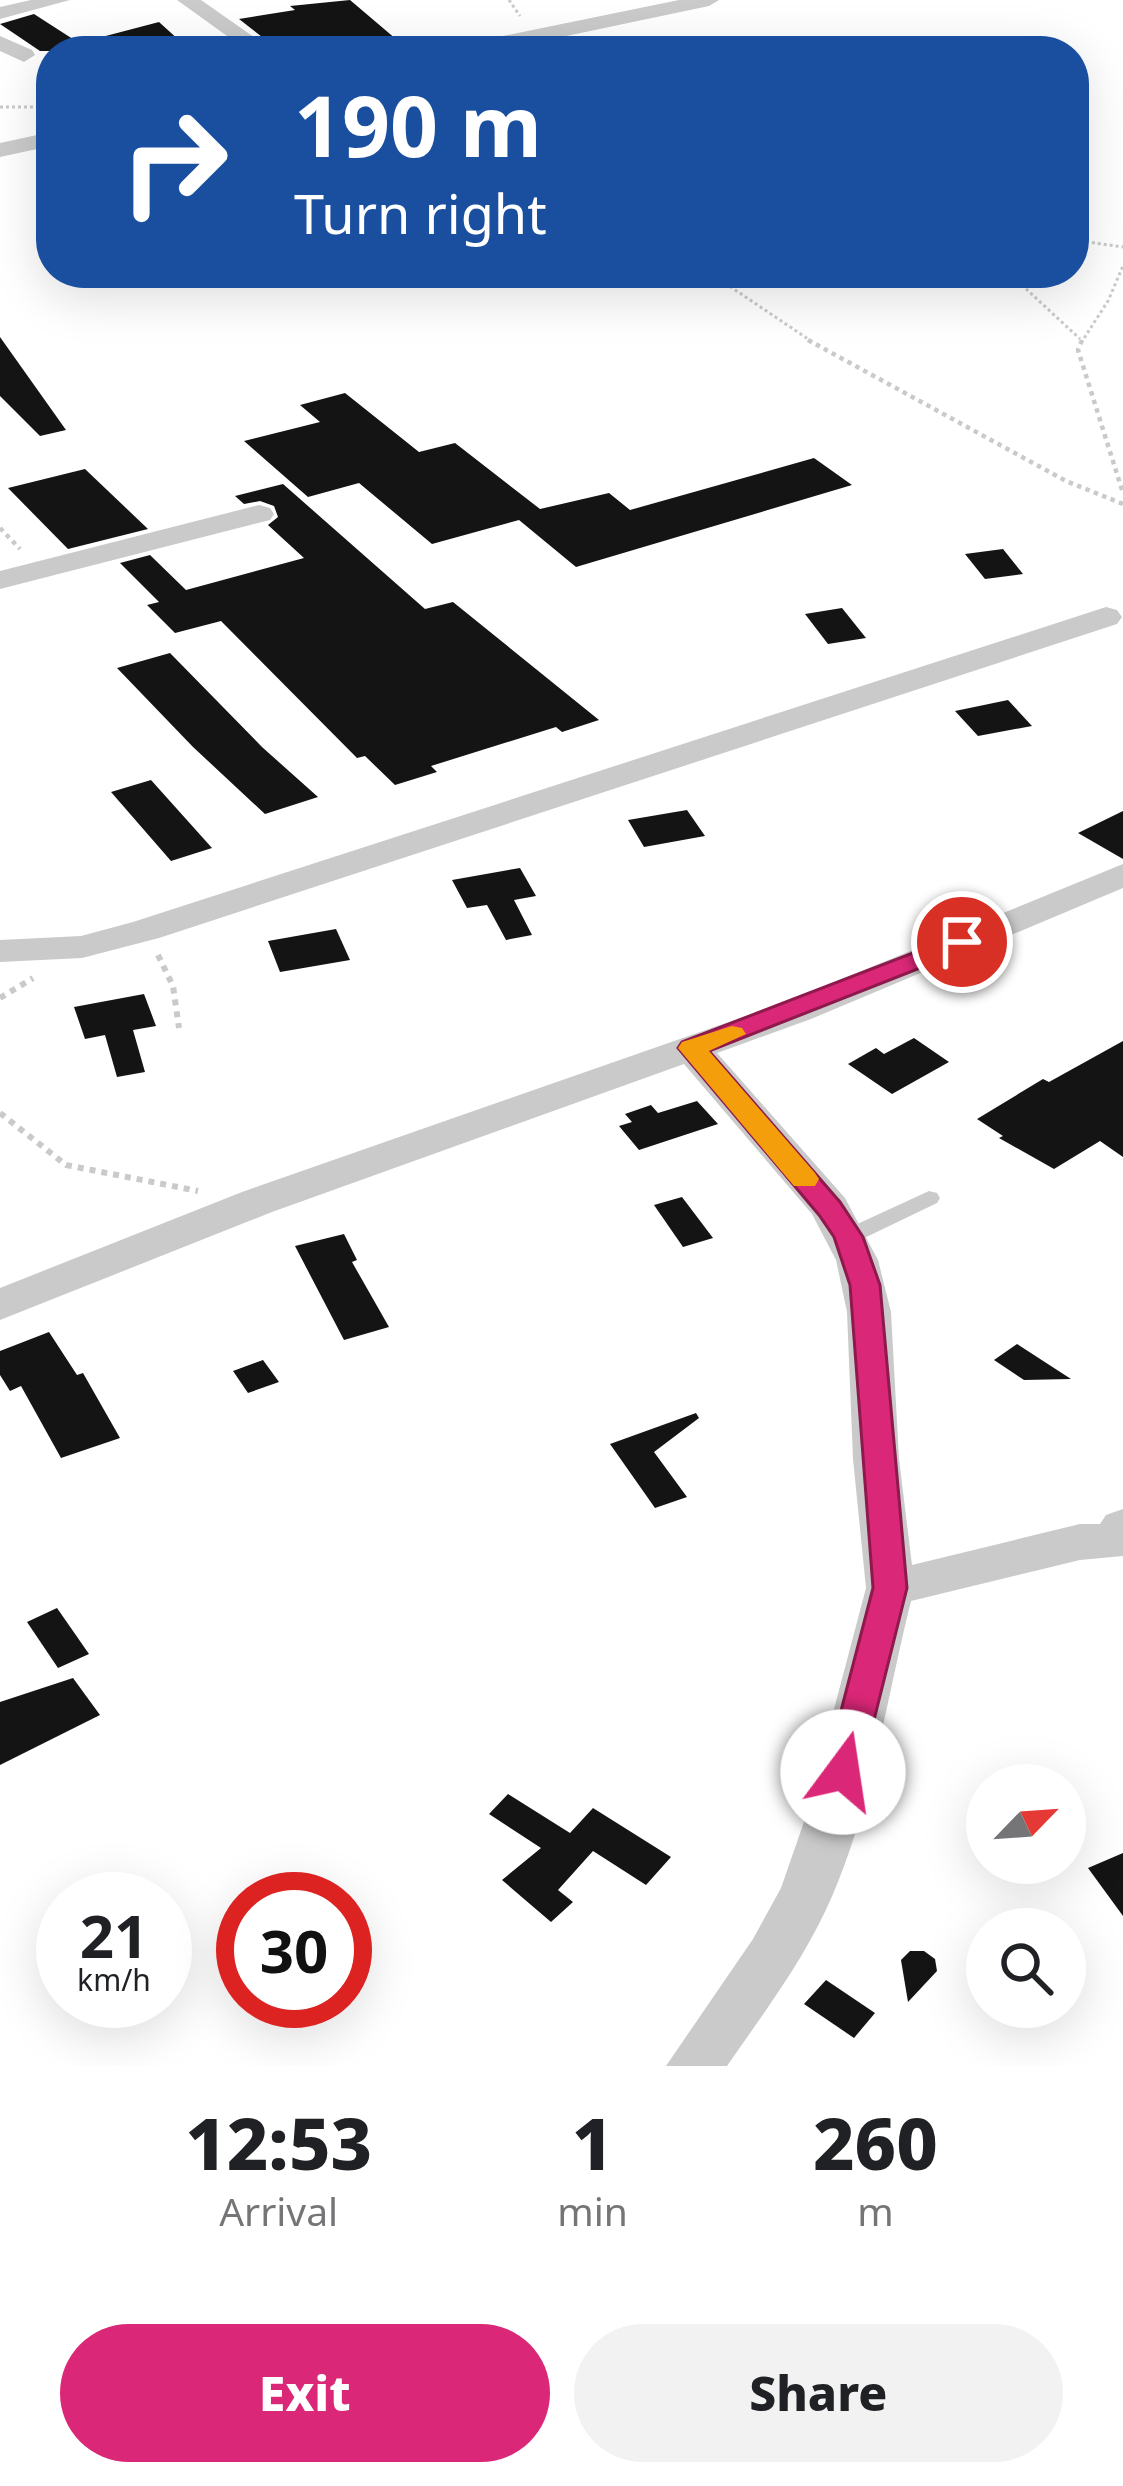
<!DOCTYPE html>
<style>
body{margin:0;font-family:"Noto Sans",sans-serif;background:#f2f2f2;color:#202124;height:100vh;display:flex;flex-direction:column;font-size:45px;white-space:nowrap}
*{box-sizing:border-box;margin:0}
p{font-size:39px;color:#757577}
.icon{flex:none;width:66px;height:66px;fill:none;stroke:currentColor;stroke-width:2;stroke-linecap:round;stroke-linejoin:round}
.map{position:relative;height:2066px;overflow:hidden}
.panel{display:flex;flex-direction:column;background:#fff;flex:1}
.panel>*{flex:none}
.top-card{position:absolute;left:36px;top:36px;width:1053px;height:252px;border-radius:48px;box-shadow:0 12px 48px #0002;background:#1a4fa0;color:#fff;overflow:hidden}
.needle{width:78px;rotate:65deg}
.fabs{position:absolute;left:966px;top:1764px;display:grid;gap:24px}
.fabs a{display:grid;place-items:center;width:120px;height:120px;border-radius:50%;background:#fff;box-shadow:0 12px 48px #0002;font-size:60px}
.speed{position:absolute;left:36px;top:1872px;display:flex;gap:24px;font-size:60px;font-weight:700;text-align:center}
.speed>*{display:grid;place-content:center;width:156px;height:156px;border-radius:50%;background:#fff;box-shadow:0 12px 48px #0002;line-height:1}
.speed small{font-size:30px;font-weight:400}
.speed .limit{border:18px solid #d22;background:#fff;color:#111}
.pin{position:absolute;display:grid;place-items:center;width:102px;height:102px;color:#fff;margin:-51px;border:6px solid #fff;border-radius:50%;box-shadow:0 3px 12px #0007}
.me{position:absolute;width:132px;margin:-66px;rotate:14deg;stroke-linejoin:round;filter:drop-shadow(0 0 9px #0008)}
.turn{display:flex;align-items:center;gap:42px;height:252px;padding:0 60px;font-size:54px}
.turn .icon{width:156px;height:156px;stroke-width:2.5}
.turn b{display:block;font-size:84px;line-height:102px}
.eta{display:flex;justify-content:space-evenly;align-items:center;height:204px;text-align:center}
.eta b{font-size:72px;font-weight:800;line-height:84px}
.primary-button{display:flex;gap:24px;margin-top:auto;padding:24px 60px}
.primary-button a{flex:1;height:138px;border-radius:72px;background:#db2777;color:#fff;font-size:48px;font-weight:800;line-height:138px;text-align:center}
.primary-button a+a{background:#f2f2f2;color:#202124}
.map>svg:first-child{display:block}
.building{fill:#141414}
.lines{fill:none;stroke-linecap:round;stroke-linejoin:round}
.path-far2{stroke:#cacaca;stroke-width:3;stroke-dasharray:3 3;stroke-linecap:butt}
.path-far1{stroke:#cacaca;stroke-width:4.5;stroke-dasharray:4.5 4.5;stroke-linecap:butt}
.path{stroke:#cacaca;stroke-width:6;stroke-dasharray:6 6;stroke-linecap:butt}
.lane{fill:#cacaca;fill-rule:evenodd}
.street{fill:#cacaca;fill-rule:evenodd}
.route{fill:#db2777;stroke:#8e194d;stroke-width:3}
.slow{fill:#f59e0b}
</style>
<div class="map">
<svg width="1123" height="2066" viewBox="0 0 1123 2066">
<rect width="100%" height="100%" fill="#fff"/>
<!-- building -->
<g class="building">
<polygon points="350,0 410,51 280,51 239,19 295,10 290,6"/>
<polygon points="34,14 79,43 159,22 191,51 40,51 0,24"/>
<polygon points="0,337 66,430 40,436 0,396"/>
<polygon points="345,393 419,452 455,443 540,509 609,493 630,510 814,458 852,485 576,567 519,520 432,544 359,483 308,497 244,441 320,422 300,405"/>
<polygon points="85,469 148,529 68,549 8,488"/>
<polygon points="283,484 425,609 453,602 599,720 562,732 556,727 431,766 437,772 395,785 365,756 357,758 221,621 175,633 147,605 159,602 120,563 150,555 186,590 304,558 268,525 278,517 274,506 260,501 244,504 235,496"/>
<polygon points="1003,549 1023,574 985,579 965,554"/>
<polygon points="842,608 866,638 828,644 805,614"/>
<polygon points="170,653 262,747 318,797 265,814 193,747 117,668"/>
<polygon points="1008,700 1032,726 978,736 955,711"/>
<polygon points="151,780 212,848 171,861 111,792"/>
<polygon points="687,810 705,836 644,847 628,820"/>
<polygon points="1123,811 1123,859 1078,833"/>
<polygon points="520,868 536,896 514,900 532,935 506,940 487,905 467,908 452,880"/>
<polygon points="336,929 350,960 280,972 268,941"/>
<polygon points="144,994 156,1026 133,1030 145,1072 117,1077 105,1035 85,1039 74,1007"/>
<polygon points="914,1038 949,1062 892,1094 848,1064 876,1048 884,1054"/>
<polygon points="1123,1041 1123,1157 1100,1141 1054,1169 999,1138 1003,1136 977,1119 1043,1079 1049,1082"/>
<polygon points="697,1101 718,1124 639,1150 619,1126 632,1122 625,1114 651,1105 658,1113"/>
<polygon points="682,1197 713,1238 683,1247 654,1205"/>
<polygon points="344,1234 357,1260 352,1262 389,1327 344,1340 295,1246"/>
<polygon points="49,1332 77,1375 83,1373 120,1438 61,1458 21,1386 10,1391 0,1375 0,1351"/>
<polygon points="1017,1344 1071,1379 1024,1380 994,1360"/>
<polygon points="263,1360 279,1382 248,1393 233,1371"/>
<polygon points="696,1413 699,1418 654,1452 687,1497 655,1508 610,1444"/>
<polygon points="57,1608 89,1654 58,1668 27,1622"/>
<polygon points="73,1678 100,1715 0,1765 0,1702"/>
<polygon points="508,1794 570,1833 593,1808 671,1857 646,1885 593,1851 558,1890 573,1902 551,1922 502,1880 541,1848 489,1814"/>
<polygon points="1123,1853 1123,1916 1088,1868"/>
<polygon points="910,1951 924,1951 935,1959 937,1971 908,2002 901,1960"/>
<polygon points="826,1980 875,2013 854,2038 804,2004"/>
</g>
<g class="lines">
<!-- path-far2 -->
<g class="path-far2">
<polyline points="509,0 520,16"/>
<polyline points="0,107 51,107"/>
<polyline points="1074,240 1123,247"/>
<polyline points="710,273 814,343"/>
<polyline points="1018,273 1023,286 1080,339"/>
<polyline points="1081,343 1108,301 1123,266"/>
</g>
<!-- path-far1 -->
<g class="path-far1">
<polyline points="808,340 1066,481 1123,504"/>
<polyline points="1082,340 1078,350 1123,493"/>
<polyline points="0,528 20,549"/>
</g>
<!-- path -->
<g class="path">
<polyline points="158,955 173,986 179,1028"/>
<polyline points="0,998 33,978"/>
<polyline points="0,1113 66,1165 198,1191"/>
</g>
<!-- lane -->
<polygon class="lane" points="929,1191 937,1193 940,1198 937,1203 856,1242 840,1242 837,1237 840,1232"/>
<!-- street -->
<g class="street">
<polygon points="31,0 70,0 0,19 0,7"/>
<polygon points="177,0 201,0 274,51 248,51"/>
<polygon points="679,0 719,0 709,6 495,51 453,51 464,44"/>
<polygon points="0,36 32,50 35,55 24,62 0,51"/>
<polygon points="51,132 51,146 0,157 0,143"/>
<polygon points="259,505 270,508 274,514 270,520 0,589 0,571"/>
<polygon points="1106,607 1117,610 1122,617 1117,624 159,938 82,958 0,962 0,940 81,936 133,922"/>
<path d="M1123 864V888L811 1019 717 1053 845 1198 878 1260 891 1312 899 1459 912 1565 1080 1524H1100L1106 1515 1123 1509V1556L1080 1560 911 1601C887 1697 872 1803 833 1894 807 1956 765 2011 727 2066H666L753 1939 781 1888 805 1819 866 1588 853 1459 847 1312 836 1260 812 1214 684 1064 272 1212 0 1320V1288L242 1192 783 1003Z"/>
</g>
</g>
<!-- route -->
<polygon class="route" points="962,934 971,937 975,942 971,948 709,1051 840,1202 863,1237 880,1285 907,1588 861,1772 856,1782 843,1787 830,1782 825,1772 873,1588 850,1285 834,1237 819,1215 678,1048 682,1042"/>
<!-- slow -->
<polygon class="slow" points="732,1026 742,1028 746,1034 709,1051 815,1173 819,1179 815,1186 794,1186 678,1048 682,1042"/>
</svg>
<div class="fabs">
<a><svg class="needle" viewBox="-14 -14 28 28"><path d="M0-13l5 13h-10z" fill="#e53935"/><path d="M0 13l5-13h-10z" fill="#757577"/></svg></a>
<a><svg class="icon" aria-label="search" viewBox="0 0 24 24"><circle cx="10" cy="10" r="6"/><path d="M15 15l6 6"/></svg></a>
</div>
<div class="speed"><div>21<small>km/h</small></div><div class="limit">30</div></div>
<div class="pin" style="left:962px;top:942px;background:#d93025"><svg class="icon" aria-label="arrive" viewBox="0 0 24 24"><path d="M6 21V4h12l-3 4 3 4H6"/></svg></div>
<svg class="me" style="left:843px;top:1772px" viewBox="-20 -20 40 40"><circle r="19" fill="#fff"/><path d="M0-13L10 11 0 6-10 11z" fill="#db2777"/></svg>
<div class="top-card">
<div class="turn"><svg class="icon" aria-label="right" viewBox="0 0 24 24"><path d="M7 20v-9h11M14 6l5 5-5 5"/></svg><div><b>190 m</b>Turn right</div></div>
</div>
</div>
<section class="panel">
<div class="eta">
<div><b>12:53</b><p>Arrival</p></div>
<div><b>1</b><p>min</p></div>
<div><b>260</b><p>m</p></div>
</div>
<div class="primary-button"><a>Exit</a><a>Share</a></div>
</section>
